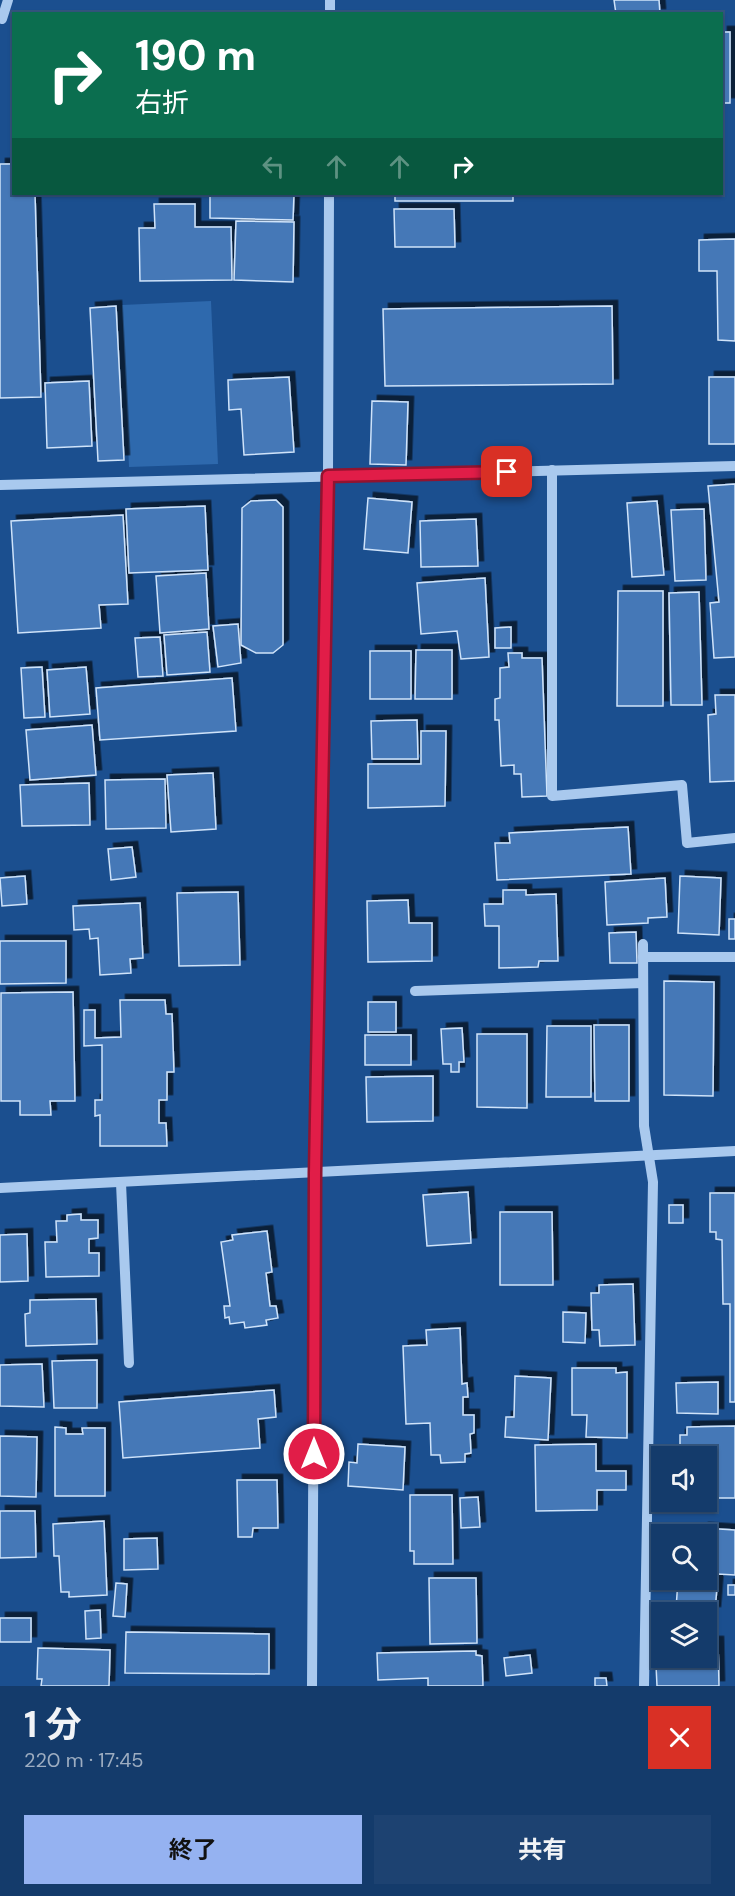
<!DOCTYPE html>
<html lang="ja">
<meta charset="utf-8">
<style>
body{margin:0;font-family:"DM Sans","Noto Sans JP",sans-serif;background:#1d4271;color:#f1f3f6;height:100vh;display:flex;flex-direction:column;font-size:22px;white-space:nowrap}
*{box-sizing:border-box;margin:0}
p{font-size:20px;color:#9dadc1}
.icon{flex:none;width:33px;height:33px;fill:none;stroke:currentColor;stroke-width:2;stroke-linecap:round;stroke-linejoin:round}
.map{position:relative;height:1686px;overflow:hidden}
.details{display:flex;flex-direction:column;background:#143b6b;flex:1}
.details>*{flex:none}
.hud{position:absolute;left:12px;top:12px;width:711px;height:183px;border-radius:0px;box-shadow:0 2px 4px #0004,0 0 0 2px #33557e;background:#0b6e4f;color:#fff;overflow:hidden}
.tools{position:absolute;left:651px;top:1446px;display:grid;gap:12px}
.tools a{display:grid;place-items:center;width:66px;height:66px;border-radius:0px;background:#143b6b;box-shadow:0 2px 4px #0004,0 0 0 2px #33557e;font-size:30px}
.pin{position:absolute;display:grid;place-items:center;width:51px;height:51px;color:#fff;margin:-26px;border-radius:12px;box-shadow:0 3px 9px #0006}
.me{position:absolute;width:66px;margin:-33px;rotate:0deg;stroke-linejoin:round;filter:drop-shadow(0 0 4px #0008)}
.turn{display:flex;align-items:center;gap:21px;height:126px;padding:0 24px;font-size:27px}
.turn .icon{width:78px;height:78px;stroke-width:2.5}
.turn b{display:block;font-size:42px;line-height:51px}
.lanes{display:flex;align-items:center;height:57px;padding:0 24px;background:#0003;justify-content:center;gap:30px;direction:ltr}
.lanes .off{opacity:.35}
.round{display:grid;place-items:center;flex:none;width:63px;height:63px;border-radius:0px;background:#1d4271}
.head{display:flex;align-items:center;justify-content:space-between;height:102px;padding:0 24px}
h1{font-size:36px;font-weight:700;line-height:45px}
.cta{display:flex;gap:12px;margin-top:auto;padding:12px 24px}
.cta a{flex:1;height:69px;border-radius:0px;background:#95b2f1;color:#111;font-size:24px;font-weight:700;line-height:69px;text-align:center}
.cta a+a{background:#1d4271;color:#f1f3f6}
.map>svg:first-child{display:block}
.green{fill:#2e69ad}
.building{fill:#4478b7;stroke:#cfe3fa;stroke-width:1.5;filter:url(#shadow)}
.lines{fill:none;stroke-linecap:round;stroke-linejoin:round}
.minor{stroke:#a9c9ee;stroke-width:10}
.route-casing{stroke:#92132f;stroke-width:15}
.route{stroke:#e11d48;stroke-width:10}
</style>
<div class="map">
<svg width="735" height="1686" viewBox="0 0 735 1686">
<defs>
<filter id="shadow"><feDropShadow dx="5.5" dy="-5.5" stdDeviation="0" flood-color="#0009"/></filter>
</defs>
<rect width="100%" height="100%" fill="#1b4f8f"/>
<!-- green -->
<polygon class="green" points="211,301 218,464 129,467 122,305"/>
<!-- building -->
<g class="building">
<polygon points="614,0 659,0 660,14 616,14"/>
<rect x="722" y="32" width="8" height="71"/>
<polygon points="0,164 14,164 14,194 35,194 41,397 0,398"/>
<polygon points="210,194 294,194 293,220 210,218"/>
<rect x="395" y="194" width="118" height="7"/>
<polygon points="154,204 195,204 195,227 231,227 232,280 140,281 139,228 155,228"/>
<polygon points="394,209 454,209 455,247 395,247"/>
<polygon points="236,221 294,222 293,282 234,280"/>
<polygon points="735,239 735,341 718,340 717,271 699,271 699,240"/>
<polygon points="116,306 124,460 98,461 90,308"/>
<polygon points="612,306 613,384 385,386 383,309"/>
<polygon points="289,377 294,452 244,455 241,409 229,410 228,380"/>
<rect x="709" y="377" width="26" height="67"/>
<polygon points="89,381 92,446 47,448 45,383"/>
<polygon points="372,401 408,402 406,465 370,464"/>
<polygon points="735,484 735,657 714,658 710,603 719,602 708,486"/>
<polygon points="368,498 412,502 408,553 364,549"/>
<polygon points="276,500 283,507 283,645 273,653 256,653 241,645 242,508 251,501"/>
<polygon points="657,501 664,575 632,577 627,503"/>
<polygon points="205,506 208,570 129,573 126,509"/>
<polygon points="704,509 706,580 675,581 671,510"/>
<polygon points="123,515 128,604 99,605 101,628 18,633 11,521"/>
<polygon points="476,519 478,566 421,567 420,521"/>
<polygon points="206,573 209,629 160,633 156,576"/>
<polygon points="485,578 489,657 461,659 457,631 421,634 417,583"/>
<polygon points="618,591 663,591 663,706 617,706"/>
<polygon points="699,592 702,705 671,705 669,593"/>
<polygon points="238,624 241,663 218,667 213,626"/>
<polygon points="511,627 511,648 495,648 495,628"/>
<polygon points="207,632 210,672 167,675 164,635"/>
<polygon points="160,637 163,676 138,677 135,638"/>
<polygon points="416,650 452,650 452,699 415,699"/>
<rect x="370" y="651" width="41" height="48"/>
<polygon points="508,653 522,653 522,658 542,658 547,796 522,797 521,774 514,774 514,765 501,766 499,720 495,720 495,699 500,698 500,668 509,667"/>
<polygon points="42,667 45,717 24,718 21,668"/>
<polygon points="86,667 90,714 50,717 47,670"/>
<polygon points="232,678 236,731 100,740 96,688"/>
<polygon points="715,695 735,695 735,781 710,782 708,715 716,714"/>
<polygon points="417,720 418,759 372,759 371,721"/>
<polygon points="92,725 96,775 30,780 26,730"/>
<polygon points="421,731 446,731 445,806 368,808 368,764 421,764"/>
<polygon points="213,773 216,829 171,832 167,775"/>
<polygon points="165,779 166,828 106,829 105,780"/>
<polygon points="89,783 90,825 22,826 20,785"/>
<polygon points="628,827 631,874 497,880 495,843 510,843 509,833"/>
<polygon points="132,847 136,877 111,880 108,849"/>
<polygon points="25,876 27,904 2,906 0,878"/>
<polygon points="680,876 721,878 719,935 678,933"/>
<polygon points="665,878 667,917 648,918 648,923 607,925 605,882"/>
<polygon points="503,890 526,890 526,895 556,894 558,961 539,961 538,967 499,968 499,926 485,926 484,904 503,904"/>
<polygon points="238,892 240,965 179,966 177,893"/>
<polygon points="408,900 409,923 432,923 432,961 368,962 367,901"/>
<polygon points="140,903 143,958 130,959 131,973 100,975 98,938 90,939 89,929 74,930 73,906"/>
<rect x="729" y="919" width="6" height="20"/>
<polygon points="636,932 637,963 610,963 609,933"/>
<polygon points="0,941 66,941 66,983 0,984"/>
<polygon points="664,981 714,982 713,1096 664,1095"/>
<polygon points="73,992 75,1101 50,1101 51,1115 20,1115 20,1101 1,1101 1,993"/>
<polygon points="120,1000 165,1000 166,1014 172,1014 174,1072 167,1072 167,1100 159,1100 159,1123 166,1123 167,1146 100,1146 100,1115 95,1116 95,1100 102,1100 102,1045 84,1046 84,1010 95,1010 95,1038 121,1037"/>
<rect x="368" y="1002" width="28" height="30"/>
<polygon points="594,1025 629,1025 629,1101 595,1101"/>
<polygon points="547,1026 591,1026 591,1097 546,1097"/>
<polygon points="462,1028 464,1062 459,1062 459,1072 451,1072 451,1064 443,1064 441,1029"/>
<polygon points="477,1034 527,1034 527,1108 477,1107"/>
<rect x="365" y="1035" width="46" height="30"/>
<polygon points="433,1076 433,1121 367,1122 366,1077"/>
<polygon points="468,1192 471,1243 427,1246 423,1195"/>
<polygon points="710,1193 735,1193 735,1402 730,1402 730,1304 723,1304 722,1240 716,1239 716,1232 710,1232"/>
<rect x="669" y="1205" width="14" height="18"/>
<polygon points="500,1212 552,1212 553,1285 500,1285"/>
<polygon points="81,1214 81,1220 98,1220 98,1238 89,1239 89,1253 99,1253 99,1276 46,1277 45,1242 57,1242 56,1221 67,1221 67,1215"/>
<polygon points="267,1231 272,1272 266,1273 270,1306 276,1306 278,1318 266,1320 267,1325 245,1328 244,1322 230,1324 229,1317 225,1318 224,1306 230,1306 221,1242 233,1240 232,1235"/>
<polygon points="27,1234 28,1281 0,1282 0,1235"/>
<polygon points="633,1284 635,1345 600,1346 599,1330 592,1330 591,1293 599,1293 599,1285"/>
<polygon points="96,1299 97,1344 26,1346 25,1314 30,1313 30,1300"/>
<polygon points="563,1312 586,1313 585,1343 563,1342"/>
<polygon points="460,1328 462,1384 467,1383 468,1397 463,1397 463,1415 474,1415 474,1433 470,1434 471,1453 465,1454 465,1462 441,1463 440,1455 431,1455 430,1423 406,1424 403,1346 427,1345 426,1330"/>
<polygon points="97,1360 97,1408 54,1408 52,1361"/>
<polygon points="42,1364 44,1407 0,1406 0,1365"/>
<polygon points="572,1368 616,1368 616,1373 627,1372 627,1438 586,1437 587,1415 572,1415"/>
<polygon points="515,1376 551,1378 548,1440 505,1437 506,1417 514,1417"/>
<polygon points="718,1382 718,1414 677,1413 676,1383"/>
<polygon points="274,1390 276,1417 258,1419 260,1448 123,1458 119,1402"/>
<polygon points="735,1426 735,1498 715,1498 714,1479 706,1479 706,1456 680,1456 680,1435 687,1435 687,1427"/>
<polygon points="55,1427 66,1428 66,1434 83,1434 82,1428 105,1428 105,1496 55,1496"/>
<polygon points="0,1436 37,1437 36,1497 0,1496"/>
<polygon points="358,1444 405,1447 403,1490 348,1486 349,1462 357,1463"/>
<polygon points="596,1444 596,1471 626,1471 626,1490 597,1490 597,1510 536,1511 535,1445"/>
<polygon points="237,1480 277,1480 278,1528 253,1528 252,1537 238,1537"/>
<polygon points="410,1495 452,1495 453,1564 414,1564 414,1551 410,1551"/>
<polygon points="478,1497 480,1527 461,1528 460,1498"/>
<polygon points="0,1511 35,1511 36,1557 0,1558"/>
<polygon points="104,1521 107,1595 69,1597 69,1592 61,1592 59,1556 54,1556 53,1524"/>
<polygon points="703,1528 735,1530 735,1575 718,1574 715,1612 676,1609 678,1580 706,1580 706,1534 702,1534"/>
<polygon points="157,1538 158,1569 124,1570 124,1539"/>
<polygon points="429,1578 476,1578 477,1643 430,1644"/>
<polygon points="116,1583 127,1584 125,1617 113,1616"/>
<rect x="728" y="1585" width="7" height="10"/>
<polygon points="100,1610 101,1638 86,1639 85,1611"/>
<rect x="0" y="1618" width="31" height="24"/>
<polygon points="126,1632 269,1634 269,1674 125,1673"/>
<polygon points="706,1642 718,1642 719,1686 657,1686 656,1665 673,1665 672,1658 706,1658"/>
<polygon points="38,1648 110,1650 109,1686 41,1686 42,1679 37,1679"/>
<polygon points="476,1651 476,1655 482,1656 483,1686 428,1686 428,1678 378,1680 377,1653"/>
<polygon points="530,1655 532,1673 506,1676 504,1658"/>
<polygon points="595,1678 606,1678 607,1686 595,1686"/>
</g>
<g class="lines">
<!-- minor -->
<g class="minor">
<polyline points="330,14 330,0"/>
<polyline points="2,19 8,0"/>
<polyline points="552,470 552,796 682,785 687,843 735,838"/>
<polyline points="0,485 735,466"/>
<polyline points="643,944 644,1126 653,1182 644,1686"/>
<polyline points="643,957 735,957"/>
<polyline points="415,991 643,983"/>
<polyline points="121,1183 129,1363"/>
<polyline points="0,1188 735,1151"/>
<polyline points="312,1686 315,1173 328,476 329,194"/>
</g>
</g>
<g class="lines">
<!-- route casing -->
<g class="route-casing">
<polyline id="route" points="314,1454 315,1173 328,476 507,472"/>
</g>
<!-- route -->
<use href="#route" class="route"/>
</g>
</svg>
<div class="tools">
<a><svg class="icon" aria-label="sound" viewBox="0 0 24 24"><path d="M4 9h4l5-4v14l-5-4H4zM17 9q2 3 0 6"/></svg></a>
<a><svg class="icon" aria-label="search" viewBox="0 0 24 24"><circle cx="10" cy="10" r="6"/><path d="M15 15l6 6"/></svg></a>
<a><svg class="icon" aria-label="layers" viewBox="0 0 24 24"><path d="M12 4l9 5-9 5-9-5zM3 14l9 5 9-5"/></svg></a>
</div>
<div class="pin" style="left:507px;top:472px;background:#d93025"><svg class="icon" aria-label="arrive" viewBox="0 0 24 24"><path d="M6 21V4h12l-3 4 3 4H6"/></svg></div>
<svg class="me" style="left:314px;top:1454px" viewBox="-20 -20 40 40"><circle r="17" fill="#e11d48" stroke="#fff" stroke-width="3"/><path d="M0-11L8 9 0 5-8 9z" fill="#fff"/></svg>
<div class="hud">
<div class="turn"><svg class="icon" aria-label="right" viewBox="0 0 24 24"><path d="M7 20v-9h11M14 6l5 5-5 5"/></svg><div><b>190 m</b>右折</div></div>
<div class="lanes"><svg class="icon off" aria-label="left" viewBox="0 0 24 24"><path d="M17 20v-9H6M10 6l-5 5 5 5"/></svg><svg class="icon off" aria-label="ahead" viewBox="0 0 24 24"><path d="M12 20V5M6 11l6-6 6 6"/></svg><svg class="icon off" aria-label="ahead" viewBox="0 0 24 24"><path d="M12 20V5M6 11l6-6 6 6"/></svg><svg class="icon" aria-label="right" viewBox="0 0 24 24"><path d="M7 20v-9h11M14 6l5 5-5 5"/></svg></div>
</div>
</div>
<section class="details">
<div class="head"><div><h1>1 分</h1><p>220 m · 17:45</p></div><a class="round" style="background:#d93025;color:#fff"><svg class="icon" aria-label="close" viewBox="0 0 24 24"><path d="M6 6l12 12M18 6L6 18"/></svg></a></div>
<div class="cta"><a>終了</a><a>共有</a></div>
</section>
